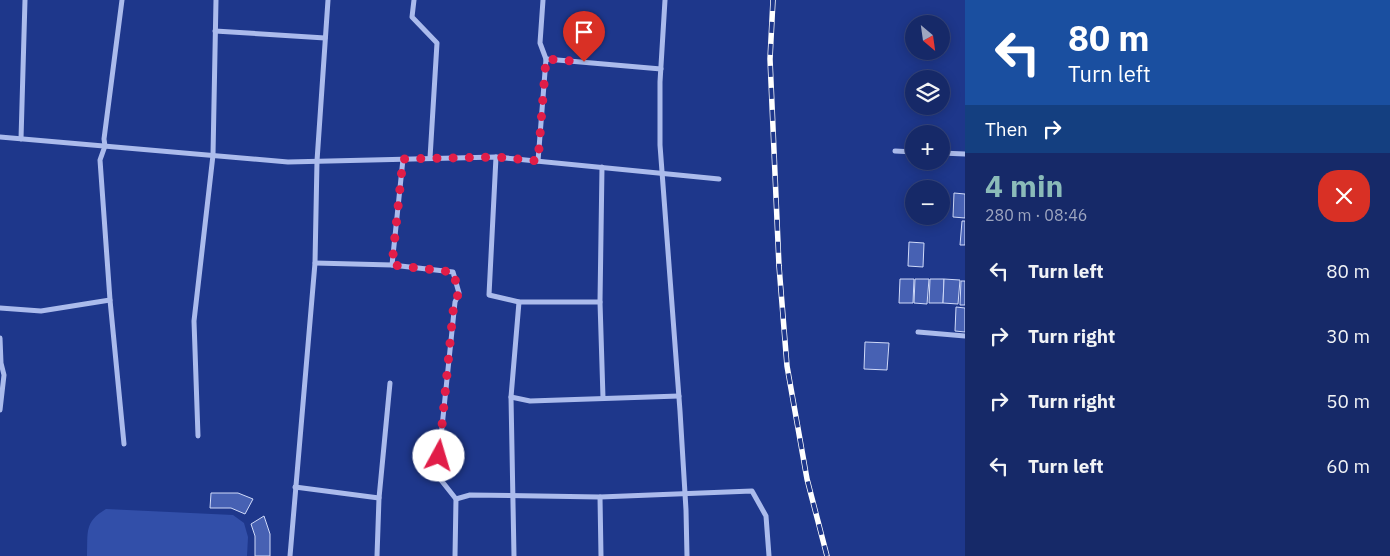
<!DOCTYPE html>
<meta charset="utf-8">
<style>
body{margin:0;font-family:"IBM Plex Sans",sans-serif;background:#233571;color:#f1f3f6;height:100vh;display:flex;flex-direction:column;font-size:19px;white-space:nowrap}
*{box-sizing:border-box;margin:0}
p{font-size:16px;color:#9ea6c0}
.icon{flex:none;width:28px;height:28px;fill:none;stroke:currentColor;stroke-width:2;stroke-linecap:round;stroke-linejoin:round}
.map{position:relative;flex:1;overflow:hidden}
.drawer{display:flex;flex-direction:column;background:#162968;width:425px}
.drawer>*{flex:none}
.top-card{background:#1a4fa0;color:#fff;overflow:hidden}
.needle{width:32px;rotate:151deg}
.tools{position:absolute;left:905px;top:15px;display:grid;gap:10px}
.tools a{display:grid;place-items:center;width:45px;height:45px;border-radius:50%;background:#162968;box-shadow:0 2px 12px #0003,0 0 0 1px #35457c;font-size:25px}
.pin{position:absolute;display:grid;place-items:center;width:42px;height:42px;color:#fff;margin:-51px -21px;border-radius:50% 50% 50% 0;rotate:-45deg;box-shadow:0 0 5px #0007}
.pin .icon{rotate:45deg}
.me{position:absolute;width:55px;margin:-28px;rotate:6deg;stroke-linejoin:round;filter:drop-shadow(0 0 4px #0008)}
.turn{display:flex;align-items:center;gap:18px;height:105px;padding:0 20px;font-size:22px}
.turn .icon{width:65px;height:65px;stroke-width:2.5}
.turn b{display:block;font-size:35px;line-height:42px}
.then{display:flex;align-items:center;height:48px;padding:0 20px;background:#0003;gap:10px;font-size:19px}
.round{display:grid;place-items:center;flex:none;width:52px;height:52px;border-radius:20px;background:#233571}
.head{display:flex;align-items:center;justify-content:space-between;height:85px;padding:0 20px}
h1{font-size:30px;font-weight:700;line-height:38px;color:#8bbbb9}
ul{padding:0;list-style:none}
li{display:flex;align-items:center;gap:15px;height:65px;padding:0 20px}
li div{flex:1}
li b{display:block;font-size:19px}
li em{font-style:normal}
main{display:flex;flex:1;min-height:0}
.map>svg:first-child{display:block}
.green{fill:#324fa9}
.building{fill:#4761b3;stroke:#d0daf9}
.lines{fill:none;stroke-linecap:round;stroke-linejoin:round}
.street{stroke:#abbbec;stroke-width:5}
.rail-casing{stroke:#fff;stroke-width:5.5}
.rail{stroke:#1e378b;stroke-width:4;stroke-dasharray:11;stroke-linecap:butt}
.route{stroke:#e11d48;stroke-width:9;stroke-dasharray:0 16.2}
</style>
<main>
<div class="map">
<svg width="965" height="556" viewBox="0 0 965 556">
<rect width="100%" height="100%" fill="#1e378b"/>
<!-- green -->
<path class="green" d="M106 509 233 515 244 523 248 537 247 556H87C88 532 84 522 106 509Z"/>
<!-- building -->
<g class="building">
<polygon points="954,193 965,194 965,218 953,217"/>
<polygon points="962,221 965,221 965,245 960,245"/>
<polygon points="909,242 924,243 923,267 908,266"/>
<polygon points="900,279 914,279 913,303 899,303"/>
<polygon points="915,279 929,279 927,304 914,303"/>
<polygon points="930,279 944,279 943,303 929,303"/>
<polygon points="944,279 960,280 958,304 943,303"/>
<polygon points="961,281 965,281 965,305 960,305"/>
<polygon points="956,307 965,308 965,332 955,331"/>
<polygon points="865,342 889,343 887,370 864,369"/>
<polygon points="211,493 238,493 253,499 245,514 231,508 210,508"/>
<polygon points="264,516 270,534 270,556 255,556 255,536 251,524"/>
</g>
<g class="lines">
<!-- street -->
<g class="street">
<polyline points="122,0 104,139 105,146 100,160 110,300 124,444"/>
<polyline points="414,0 412,17 437,43 430,158"/>
<polyline points="665,0 660,82 660,145 680,411 686,510 687,556"/>
<polyline points="215,31 325,38"/>
<polyline points="546,59 661,69"/>
<polyline points="0,137 288,162 496,157 719,179"/>
<polyline points="21,139 25,0"/>
<polyline points="895,151 914,152"/>
<polyline points="941,153 965,154"/>
<polyline points="496,157 489,295 519,302 600,302"/>
<polyline points="538,161 546,59 540,43 543,0"/>
<polyline points="602,167 600,302 603,398"/>
<polyline points="315,263 392,265 453,272 459,293 455,302 437,475 456,499 455,556"/>
<polyline points="392,265 403,159"/>
<polyline points="0,308 41,311 110,300"/>
<polyline points="918,332 965,336"/>
<polyline points="0,338 1,363 4,375 0,410"/>
<polyline points="511,397 530,401 679,396"/>
<polyline points="198,436 194,321 213,155 216,0"/>
<polyline points="295,487 379,498"/>
<polyline points="600,497 601,556"/>
<polyline points="456,499 470,495 600,497 752,491 766,516 769,556"/>
<polyline points="290,556 315,263 317,161 328,0"/>
<polyline points="377,556 379,498 390,383"/>
<polyline points="514,556 511,397 519,302"/>
</g>
<!-- rail casing -->
<g class="rail-casing">
<polyline id="rail" points="773,0 770,59 779,266 787,366 807,479 827,556"/>
</g>
<!-- rail -->
<use href="#rail" class="rail"/>
</g>
<g class="lines">
<!-- route -->
<polyline class="route" points="439,456 454,302 459,293 453,272 392,265 403,159 496,157 538,161 546,59 584,62"/>
</g>
</svg>
<div class="tools">
<a><svg class="needle" viewBox="-14 -14 28 28"><path d="M0-13l5 13h-10z" fill="#e53935"/><path d="M0 13l5-13h-10z" fill="#9ea6c0"/></svg></a>
<a><svg class="icon" aria-label="layers" viewBox="0 0 24 24"><path d="M12 4l9 5-9 5-9-5zM3 14l9 5 9-5"/></svg></a>
<a>+</a>
<a>−</a>
</div>
<div class="pin" style="left:584px;top:62px;background:#d93025"><svg class="icon" aria-label="arrive" viewBox="0 0 24 24"><path d="M6 21V4h12l-3 4 3 4H6"/></svg></div>
<svg class="me" style="left:439px;top:456px" viewBox="-20 -20 40 40"><circle r="19" fill="#fff"/><path d="M0-13L10 11 0 6-10 11z" fill="#e11d48"/></svg>
</div>
<section class="drawer">
<div class="top-card">
<div class="turn"><svg class="icon" aria-label="left" viewBox="0 0 24 24"><path d="M17 20v-9H6M10 6l-5 5 5 5"/></svg><div><b>80 m</b>Turn left</div></div>
<div class="then">Then<svg class="icon" aria-label="right" viewBox="0 0 24 24"><path d="M7 20v-9h11M14 6l5 5-5 5"/></svg></div>
</div>
<div class="head"><div><h1>4 min</h1><p>280 m · 08:46</p></div><a class="round" style="background:#d93025;color:#fff"><svg class="icon" aria-label="close" viewBox="0 0 24 24"><path d="M6 6l12 12M18 6L6 18"/></svg></a></div>
<ul>
<li><svg class="icon" aria-label="left" viewBox="0 0 24 24"><path d="M17 20v-9H6M10 6l-5 5 5 5"/></svg><div><b>Turn left</b></div><em>80 m</em></li>
<li><svg class="icon" aria-label="right" viewBox="0 0 24 24"><path d="M7 20v-9h11M14 6l5 5-5 5"/></svg><div><b>Turn right</b></div><em>30 m</em></li>
<li><svg class="icon" aria-label="right" viewBox="0 0 24 24"><path d="M7 20v-9h11M14 6l5 5-5 5"/></svg><div><b>Turn right</b></div><em>50 m</em></li>
<li><svg class="icon" aria-label="left" viewBox="0 0 24 24"><path d="M17 20v-9H6M10 6l-5 5 5 5"/></svg><div><b>Turn left</b></div><em>60 m</em></li>
</ul>
</section>
</main>
